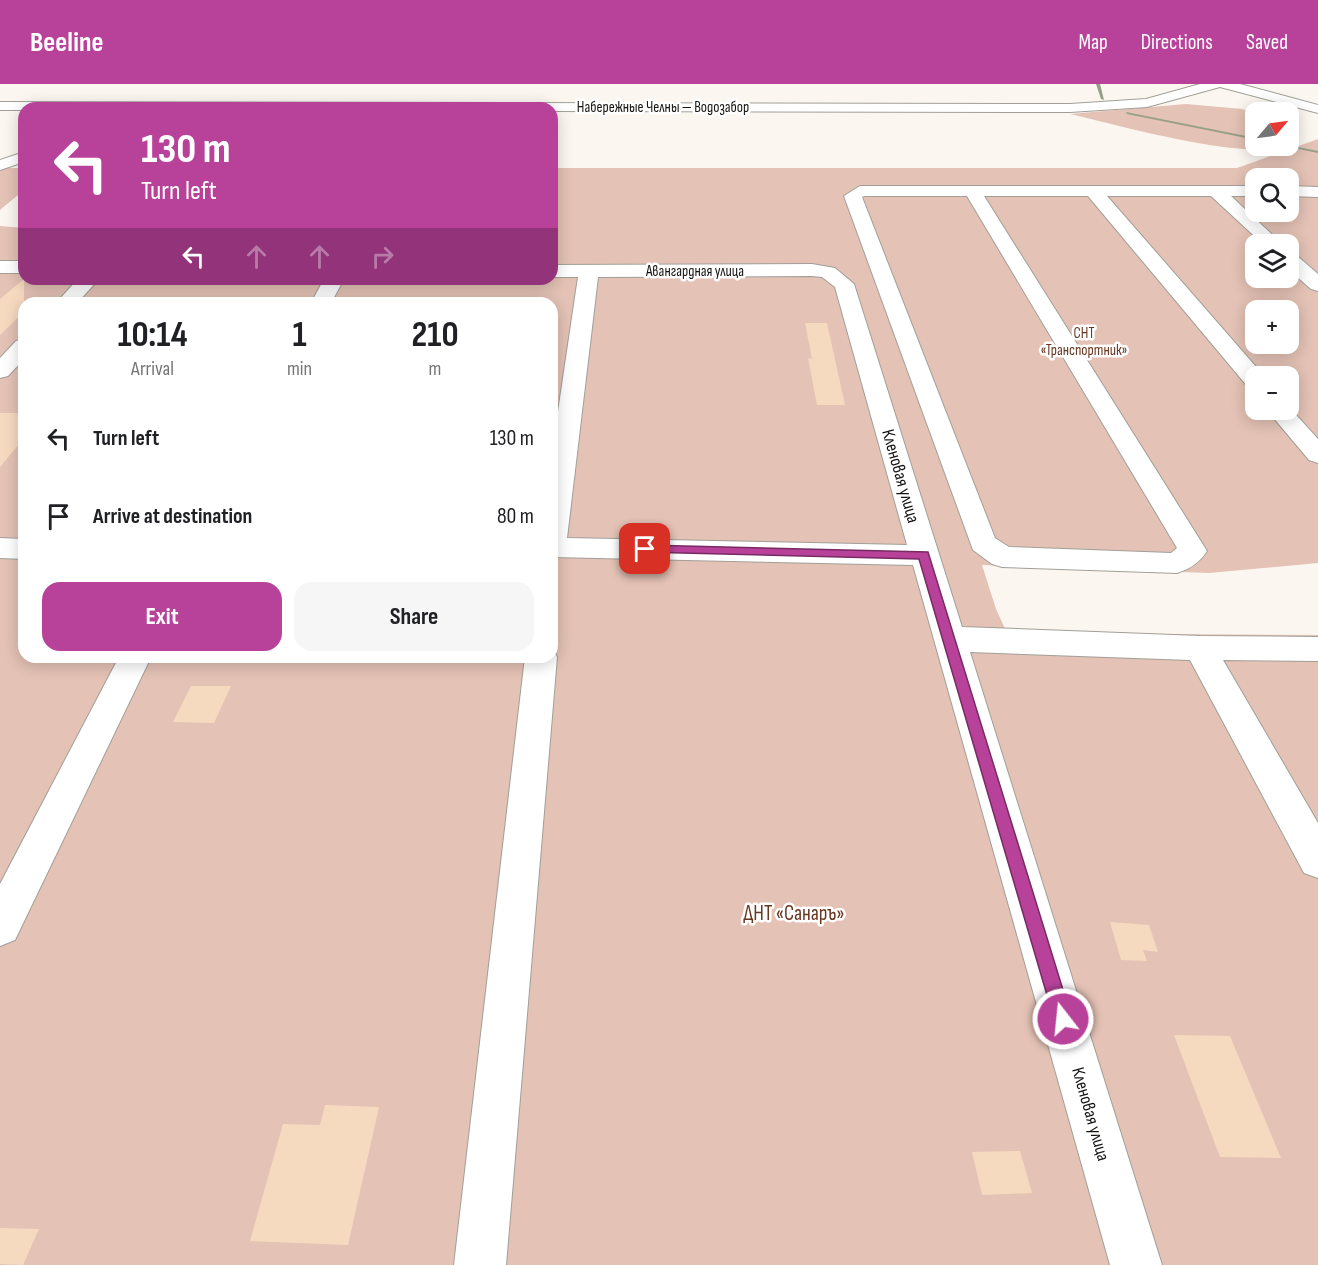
<!DOCTYPE html>
<meta charset="utf-8">
<style>
body{margin:0;font-family:"Sofia Sans Condensed",sans-serif;background:#f6f6f6;color:#202124;height:100vh;display:flex;flex-direction:column;font-size:22px;white-space:nowrap}
*{box-sizing:border-box;margin:0}
p{font-size:20px;color:#757577}
.icon{flex:none;width:33px;height:33px;fill:none;stroke:currentColor;stroke-width:2;stroke-linecap:round;stroke-linejoin:round}
.map{position:relative;flex:1;overflow:hidden}
.side{position:absolute;left:18px;top:213px;width:540px;height:366px;display:flex;flex-direction:column;background:#fff;border-radius:18px;box-shadow:0 3px 15px #0003}
.side>*{flex:none}
.banner{position:absolute;left:18px;top:18px;width:540px;height:183px;border-radius:18px;box-shadow:0 3px 15px #0003;background:#b84299;color:#fff;overflow:hidden}
.needle{width:39px;rotate:61deg}
.tools{position:absolute;left:1245px;top:18px;display:grid;gap:12px}
.tools a{display:grid;place-items:center;width:54px;height:54px;border-radius:12px;background:#fff;box-shadow:0 3px 15px #0003;font-size:30px}
.pin{position:absolute;display:grid;place-items:center;width:51px;height:51px;color:#fff;margin:-26px;border-radius:12px;box-shadow:0 3px 9px #0006}
.me{position:absolute;width:66px;margin:-33px;rotate:344deg;stroke-linejoin:round;filter:drop-shadow(0 0 4px #0008)}
.turn{display:flex;align-items:center;gap:21px;height:126px;padding:0 24px;font-size:27px}
.turn .icon{width:78px;height:78px;stroke-width:2.5}
.turn b{display:block;font-size:42px;line-height:51px}
.lanes{display:flex;align-items:center;height:57px;padding:0 24px;background:#0003;justify-content:center;gap:30px;direction:ltr}
.lanes .off{opacity:.35}
.eta{display:flex;justify-content:space-evenly;align-items:center;height:102px;text-align:center}
.eta b{font-size:36px;font-weight:700;line-height:42px}
.button{display:flex;gap:12px;margin-top:auto;padding:12px 24px}
.button a{flex:1;height:69px;border-radius:18px;background:#b84299;color:#fff;font-size:24px;font-weight:700;line-height:69px;text-align:center}
.button a+a{background:#f6f6f6;color:#202124}
ul{padding:0;list-style:none}
li{display:flex;align-items:center;gap:18px;height:78px;padding:0 24px}
li div{flex:1}
li b{display:block;font-size:22px}
li em{font-style:normal}
header{display:flex;align-items:center;gap:36px;box-sizing:border-box;height:84px;padding:0 30px;background:#b84299;color:#fff}
header strong{font-size:28px}
nav{display:flex;gap:33px;margin-inline-start:auto;font-size:21px}
.map>svg:first-child{display:block}
.green{fill:#e4c2b5;fill-rule:evenodd}
.lines{fill:none;stroke-linecap:round;stroke-linejoin:round}
.stream{fill:#96a088;fill-rule:evenodd}
.building{fill:#f6dac0}
.minor-casing{stroke:#a29f98;stroke-width:2}
.major-casing{stroke:#a29f98;stroke-width:2}
.minor{fill:#fff;fill-rule:evenodd}
.major{fill:#fff;fill-rule:evenodd}
.route{fill:#b84299;stroke:#782b63;stroke-width:1.5}
.labels{text-anchor:middle;stroke-width:5;stroke-linejoin:round;paint-order:stroke}
.far-street-label{font-size:15px;fill:#161412;stroke:#fff}
.far-park-label{font-size:15px;fill:#673722;stroke:#fff}
.street-label{font-size:18px;fill:#161412;stroke:#fff}
.near-park-label{font-size:21px;fill:#673722;stroke:#fff}
</style>
<header>
<strong>Beeline</strong>
<nav><a>Map</a><a>Directions</a><a>Saved</a></nav>
</header>
<div class="map">
<svg width="1318" height="1181" viewBox="0 0 1318 1181">
<rect width="100%" height="100%" fill="#fbf7f0"/>
<!-- green -->
<g class="green">
<path d="M1186 20 1242 25 1255 30 1256 62H1282C1245 77 1114 40 1070 30Z"/>
<path d="M1318 55V479L1209 489 982 481 996 525 1007 549 1318 551V1181H0V142L24 144V195H552V84H1237ZM1256 94H1288V128H1256ZM1256 160H1288V194H1256ZM24 219H552V573H24ZM1256 226H1288V260H1256ZM1256 292H1288V326H1256Z"/>
<polygon points="0,84 24,84 24,106 0,126"/>
</g>
<g class="lines">
<!-- stream -->
<g class="stream">
<polygon points="1096,0 1100,0 1104,16 1101,15"/>
<polygon points="1126,28 1256,54 1256,56 1127,30"/>
<polygon points="1288,61 1318,67 1318,69 1284,62"/>
</g>
</g>
<!-- building -->
<g class="building">
<polygon points="24,195 24,228 0,251 0,215"/>
<polygon points="805,239 827,239 845,321 817,321 808,274 812,275"/>
<polygon points="0,329 24,329 24,354 0,383"/>
<polygon points="191,602 231,602 214,639 173,638"/>
<polygon points="1110,838 1149,841 1158,868 1143,866 1147,877 1121,876"/>
<polygon points="1174,951 1230,952 1281,1074 1220,1073"/>
<polygon points="325,1021 379,1023 348,1161 250,1157 283,1040 320,1041"/>
<polygon points="1020,1067 1032,1109 982,1111 972,1068"/>
<polygon points="0,1144 39,1145 23,1181 0,1180"/>
</g>
<g class="lines">
<!-- minor casing -->
<g class="minor-casing">
<g id="minor">
<polygon points="1218,0 1240,0 1318,21 1318,29 1220,3"/>
<polygon points="24,68 24,78 0,86 0,76"/>
<path d="M860 102H1256V112H1231L1282 160H1263L1211 112H1107L1264 292H1256V305L1248 303 1088 112H984L1207 467C1200 478 1190 485 1177 489L1002 483 992 480 973 466 844 112ZM864 112H967L1177 464 1171 469 1009 463 995 454 862 113Z"/>
<polygon points="1288,102 1318,103 1318,113 1288,112"/>
<polygon points="1288,168 1295,170 1318,190 1318,207 1311,205 1288,185"/>
<rect x="0" y="177" width="24" height="12"/>
<path d="M812 180 835 184 854 200 962 543 1200 552 1318 553V577L1223 576 1318 739V794L1304 789 1190 576 970 568 1162 1181H1110L913 481 552 473V368L578 193H552V181ZM812 192 822 193 835 203 907 461 567 454 598 193Z"/>
<polygon points="78,195 99,195 77,219 56,219"/>
<polygon points="324,195 344,195 331,219 311,219"/>
<polygon points="24,255 24,275 8,292 0,294 0,274 16,257"/>
<polygon points="1288,322 1318,355 1318,379 1309,376 1267,326 1288,326"/>
<polygon points="0,454 24,455 24,475 0,474"/>
<polygon points="552,564 557,573 506,1181 454,1181 525,573 552,573"/>
<polygon points="119,573 151,573 15,856 0,862 0,800"/>
</g>
</g>
<!-- major casing -->
<g class="major-casing">
<polygon id="major" points="1200,0 1222,0 1220,3 1147,23 1070,28 552,27 552,24 24,24 24,26 0,26 0,18 1070,20 1146,15"/>
</g>
<!-- minor -->
<use href="#minor" class="minor"/>
<!-- major -->
<use href="#major" class="major"/>
</g>
<!-- route -->
<polygon class="route" points="645,461 928,468 1072,935 1070,941 1063,944 1057,941 1054,935 919,475 641,468 641,462"/>
<g class="labels">
<!-- far-street labels -->
<g class="far-street-label">
<text x="663" y="28">Набережные Челны — Водозабор</text>
<text x="695" y="192">Авангардная улица</text>
</g>
<!-- far-park labels -->
<g class="far-park-label">
<text x="1084" y="254">СНТ<tspan x="1084" dy="17">«Транспортник»</tspan></text>
</g>
<!-- street labels -->
<g class="street-label">
<text transform="translate(901 392) rotate(74)" y="6">Кленовая улица</text>
<text transform="translate(1091 1030) rotate(74)" y="6">Кленовая улица</text>
</g>
<!-- near-park labels -->
<g class="near-park-label">
<text x="794" y="836">ДНТ «Санаръ»</text>
</g>
</g>
</svg>
<div class="tools">
<a><svg class="needle" viewBox="-14 -14 28 28"><path d="M0-13l5 13h-10z" fill="#e53935"/><path d="M0 13l5-13h-10z" fill="#757577"/></svg></a>
<a><svg class="icon" aria-label="search" viewBox="0 0 24 24"><circle cx="10" cy="10" r="6"/><path d="M15 15l6 6"/></svg></a>
<a><svg class="icon" aria-label="layers" viewBox="0 0 24 24"><path d="M12 4l9 5-9 5-9-5zM3 14l9 5 9-5"/></svg></a>
<a>+</a>
<a>−</a>
</div>
<div class="pin" style="left:645px;top:465px;background:#d93025"><svg class="icon" aria-label="arrive" viewBox="0 0 24 24"><path d="M6 21V4h12l-3 4 3 4H6"/></svg></div>
<svg class="me" style="left:1063px;top:935px" viewBox="-20 -20 40 40"><circle r="17" fill="#b84299" stroke="#fff" stroke-width="3"/><path d="M0-11L8 9 0 5-8 9z" fill="#fff"/></svg>
<div class="banner">
<div class="turn"><svg class="icon" aria-label="left" viewBox="0 0 24 24"><path d="M17 20v-9H6M10 6l-5 5 5 5"/></svg><div><b>130 m</b>Turn left</div></div>
<div class="lanes"><svg class="icon" aria-label="left" viewBox="0 0 24 24"><path d="M17 20v-9H6M10 6l-5 5 5 5"/></svg><svg class="icon off" aria-label="ahead" viewBox="0 0 24 24"><path d="M12 20V5M6 11l6-6 6 6"/></svg><svg class="icon off" aria-label="ahead" viewBox="0 0 24 24"><path d="M12 20V5M6 11l6-6 6 6"/></svg><svg class="icon off" aria-label="right" viewBox="0 0 24 24"><path d="M7 20v-9h11M14 6l5 5-5 5"/></svg></div>
</div>
<section class="side">
<div class="eta">
<div><b>10:14</b><p>Arrival</p></div>
<div><b>1</b><p>min</p></div>
<div><b>210</b><p>m</p></div>
</div>
<ul>
<li><svg class="icon" aria-label="left" viewBox="0 0 24 24"><path d="M17 20v-9H6M10 6l-5 5 5 5"/></svg><div><b>Turn left</b></div><em>130 m</em></li>
<li><svg class="icon" aria-label="arrive" viewBox="0 0 24 24"><path d="M6 21V4h12l-3 4 3 4H6"/></svg><div><b>Arrive at destination</b></div><em>80 m</em></li>
</ul>
<div class="button"><a>Exit</a><a>Share</a></div>
</section>
</div>
